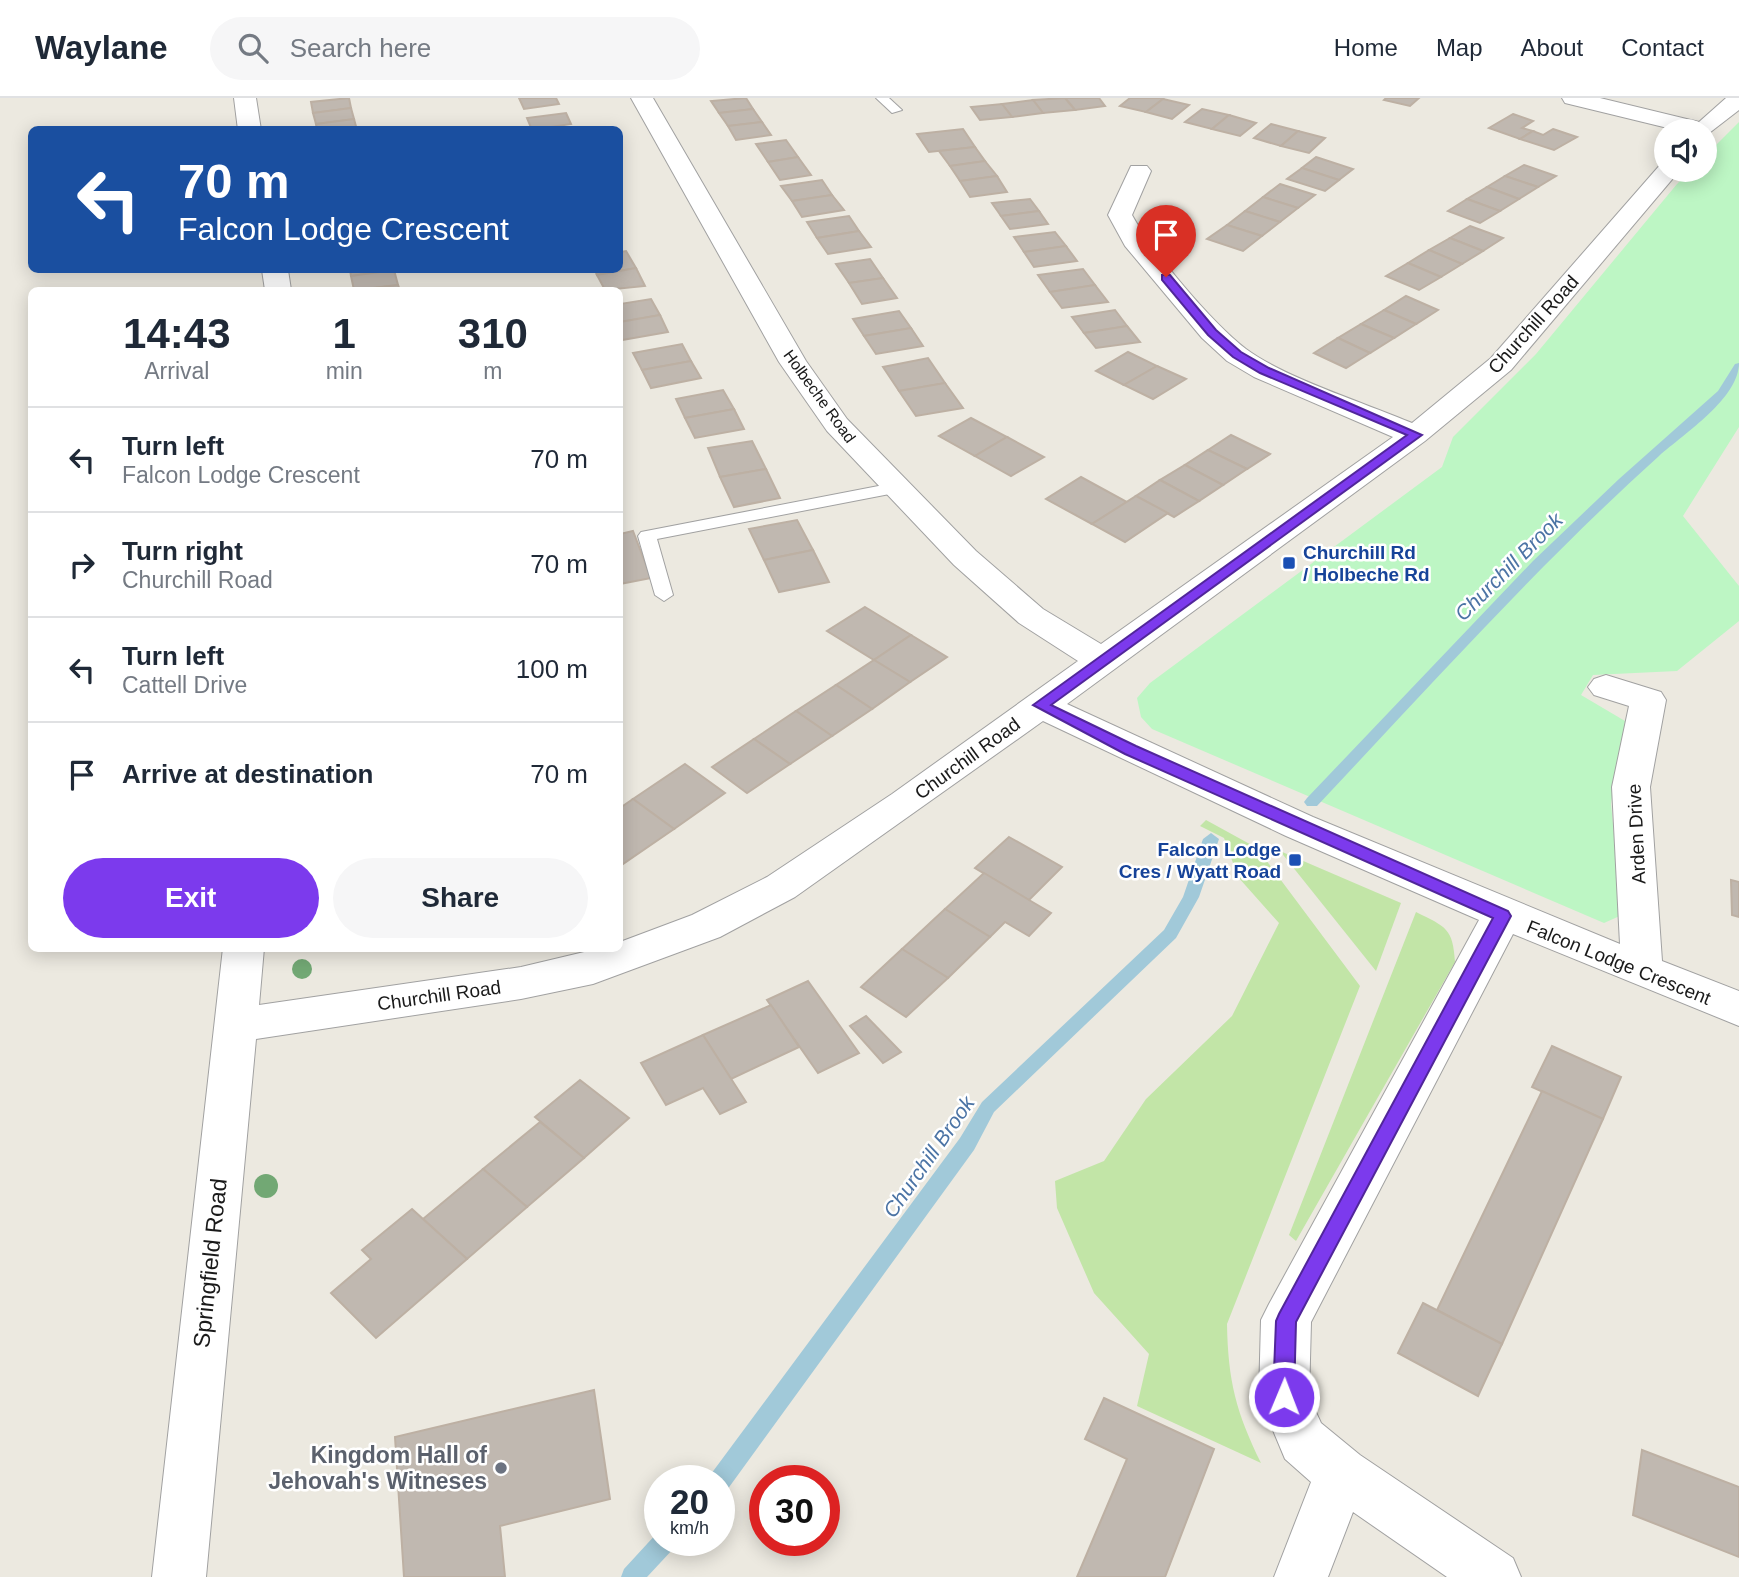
<!DOCTYPE html>
<style>
body{margin:0;font-family:Helvetica,sans-serif;background:#f6f6f7;color:#1f2937;height:100vh;display:flex;flex-direction:column;font-size:26px;white-space:nowrap}
*{box-sizing:border-box;margin:0}
p{font-size:23px;color:#747a83}
.icon{flex:none;width:38px;height:38px;fill:none;stroke:currentColor;stroke-width:2;stroke-linecap:round;stroke-linejoin:round}
.map{position:relative;flex:1;overflow:hidden}
.drawer{position:absolute;left:28px;top:189px;width:595px;height:665px;display:flex;flex-direction:column;background:#fff;border-radius:10px;box-shadow:0 4px 18px #0003}
.drawer>*{flex:none}
.top-card{position:absolute;left:28px;top:28px;width:595px;height:147px;border-radius:10px;box-shadow:0 4px 18px #0003;background:#1a4fa0;color:#fff;overflow:hidden}
.fabs{position:absolute;left:1654px;top:21px;display:grid;gap:14px}
.fabs a{display:grid;place-items:center;width:63px;height:63px;border-radius:50%;background:#fff;box-shadow:0 4px 18px #0003;font-size:35px}
.speed{position:absolute;left:644px;top:1367px;display:flex;gap:14px;font-size:35px;font-weight:700;text-align:center}
.speed>*{display:grid;place-content:center;width:91px;height:91px;border-radius:50%;background:#fff;box-shadow:0 4px 18px #0003;line-height:1}
.speed small{font-size:18px;font-weight:400}
.speed .limit{border:10px solid #d22;background:#fff;color:#111}
.pin{position:absolute;display:grid;place-items:center;width:60px;height:60px;color:#fff;margin:-72px -30px;border-radius:50% 50% 50% 0;rotate:-45deg;box-shadow:0 0 7px #0007}
.pin .icon{rotate:45deg}
.me{position:absolute;width:77px;margin:-38px;rotate:1deg;stroke-linejoin:round;filter:drop-shadow(0 0 5px #0008)}
.turn{display:flex;align-items:center;gap:24px;height:147px;padding:0 35px;font-size:32px}
.turn .icon{width:91px;height:91px;stroke-width:2.5}
.turn b{display:block;font-size:49px;line-height:60px}
.eta{display:flex;justify-content:space-evenly;align-items:center;height:119px;text-align:center}
.eta b{font-size:42px;font-weight:700;line-height:49px}
.button{display:flex;gap:14px;margin-top:auto;padding:14px 35px}
.button a{flex:1;height:80px;border-radius:42px;background:#7c3aed;color:#fff;font-size:28px;font-weight:700;line-height:80px;text-align:center}
.button a+a{background:#f6f6f7;color:#1f2937}
ul{padding:0;list-style:none}
li{display:flex;align-items:center;gap:21px;height:105px;padding:0 35px;border-top:2px solid #e0e1e3}
li div{flex:1}
li b{display:block;font-size:26px}
li em{font-style:normal}
header{display:flex;align-items:center;gap:42px;box-sizing:border-box;height:98px;padding:0 35px;background:#fff;border-bottom:2px solid #e0e1e3}
header strong{font-size:33px}
nav{display:flex;gap:38px;margin-inline-start:auto;font-size:24px}
.search{width:490px;height:63px;background:#f6f6f7;display:flex;align-items:center;gap:18px;box-sizing:border-box;padding:0 24px;border-radius:38px;color:#747a83;font-size:26px}
.map>svg:first-child{display:block}
.grass{fill:#c2e5a7}
.park{fill:#bdf6c4}
.lines{fill:none;stroke-linecap:round;stroke-linejoin:round}
.stream{fill:#a1c9d9;fill-rule:evenodd}
.building{fill:#c0b8b0;stroke:#bdb0a3;stroke-width:2}
.service-casing{stroke:#a1a1a1;stroke-width:2}
.minor-casing{stroke:#a1a1a1;stroke-width:2}
.service{fill:#fff;fill-rule:evenodd}
.minor{fill:#fff;fill-rule:evenodd}
.tree{fill:#72a874}
.route{fill:#7c3aed;stroke:#51269a;stroke-width:2}
.transit-dot{fill:#1a4fb4;stroke:#fff;stroke-width:2.5}
.worship-dot{fill:#6b7280;stroke:#fff;stroke-width:2.5}
.labels{text-anchor:middle;stroke-width:5;stroke-linejoin:round;paint-order:stroke}
.far-street-label{font-size:16px;fill:#1a1a1a;stroke:#fff}
.street-label{font-size:19px;fill:#1a1a1a;stroke:#fff}
.transit-label{font-size:19px;font-weight:bold;fill:#164399;stroke:#fff;text-anchor:start}
.water-label{font-size:21px;font-style:italic;fill:#4c74a5;stroke:#fff}
.near-street-label{font-size:23px;fill:#1a1a1a;stroke:#fff}
.near-worship-label{font-size:23px;font-weight:bold;fill:#5b616d;stroke:#fff;text-anchor:end}
</style>
<header>
<strong>Waylane</strong>
<div class="search"><svg class="icon" aria-label="search" viewBox="0 0 24 24"><circle cx="10" cy="10" r="6"/><path d="M15 15l6 6"/></svg>Search here</div>
<nav><a>Home</a><a>Map</a><a>About</a><a>Contact</a></nav>
</header>
<div class="map">
<svg width="1739" height="1479" viewBox="0 0 1739 1479">
<rect width="100%" height="100%" fill="#ece9e0"/>
<!-- grass -->
<g class="grass">
<path d="M1206 722 1257 750 1360 888 1227 1226C1228 1283 1236 1314 1261 1365L1137 1308 1149 1256 1094 1195 1057 1110 1055 1083 1104 1063 1146 1001 1232 918 1279 825 1238 779 1224 740 1200 728Z"/>
<polygon points="1280,753 1401,805 1376,873"/>
<path d="M1416 814C1446 829 1453 830 1455 864L1296 1143 1289 1137Z"/>
</g>
<!-- park -->
<polygon class="park" points="1739,24 1739,329 1683,418 1739,488 1739,523 1677,573 1593,577 1581,597 1625,623 1611,706 1622,817 1604,825 1152,631 1141,619 1137,600 1150,585 1442,369 1453,339 1536,256 1677,86 1691,72 1704,72 1705,58"/>
<g class="lines">
<!-- stream -->
<g class="stream">
<path d="M1739 265C1739 300 1685 335 1659 358 1538 467 1429 589 1317 708H1307L1304 704 1307 700 1533 463 1619 381 1718 293 1735 266Z"/>
<polygon points="1211,735 1219,741 1199,799 1176,840 994,1014 974,1052 727,1392 719,1395 719,1382 709,1382 711,1376 960,1040 982,1004 1164,832 1183,799 1203,741"/>
<polygon points="658,1434 660,1442 677,1442 674,1450 647,1479 621,1479 624,1471"/>
</g>
</g>
<!-- building -->
<g class="building">
<polygon points="349,0 351,10 313,15 311,4"/>
<polygon points="519,0 556,0 559,6 524,11"/>
<polygon points="746,0 753,11 719,15 711,3"/>
<polygon points="1065,0 1099,0 1105,8 1075,12"/>
<polygon points="1065,0 1075,12 1043,15 1033,2"/>
<polygon points="1130,0 1160,0 1163,1 1146,14 1120,8"/>
<polygon points="1386,0 1419,0 1410,8 1384,2"/>
<polygon points="1163,1 1189,7 1172,21 1146,14"/>
<polygon points="1033,2 1043,15 1012,19 1002,6"/>
<polygon points="1002,6 1012,19 980,22 971,9"/>
<polygon points="351,10 354,21 316,26 313,15"/>
<polygon points="753,11 762,24 728,28 719,15"/>
<polygon points="1202,11 1229,17 1212,31 1185,24"/>
<polygon points="566,15 571,26 532,32 527,20"/>
<polygon points="1513,16 1533,23 1522,30 1533,33 1520,41 1489,30"/>
<polygon points="1229,17 1256,25 1240,38 1212,31"/>
<polygon points="354,21 357,32 317,32 316,26"/>
<polygon points="762,24 771,37 736,42 728,28"/>
<polygon points="1271,26 1298,33 1281,48 1254,40"/>
<polygon points="963,31 975,49 929,54 917,36"/>
<polygon points="1553,31 1577,39 1554,52 1520,41 1533,33 1543,37"/>
<polygon points="1298,33 1325,40 1309,55 1281,48"/>
<polygon points="786,42 798,59 768,64 756,46"/>
<polygon points="975,49 985,63 950,68 939,53"/>
<polygon points="798,59 811,77 780,82 768,64"/>
<polygon points="1316,59 1353,71 1339,82 1302,70"/>
<polygon points="985,63 997,78 960,83 950,68"/>
<polygon points="1524,67 1556,78 1538,89 1505,78"/>
<polygon points="1302,70 1339,82 1325,93 1287,81"/>
<polygon points="997,78 1007,94 970,99 960,83"/>
<polygon points="1505,78 1538,89 1519,101 1487,89"/>
<polygon points="822,82 832,97 792,103 781,88"/>
<polygon points="1280,86 1315,97 1298,110 1263,99"/>
<polygon points="1487,89 1519,101 1500,113 1467,101"/>
<polygon points="832,97 844,112 802,119 792,103"/>
<polygon points="1263,99 1298,110 1280,124 1245,113"/>
<polygon points="1030,101 1039,113 1001,118 992,105"/>
<polygon points="1467,101 1500,113 1480,125 1448,113"/>
<polygon points="1039,113 1048,126 1010,131 1001,118"/>
<polygon points="1245,113 1280,124 1262,138 1227,127"/>
<polygon points="849,118 859,133 817,140 807,124"/>
<polygon points="1227,127 1262,138 1243,153 1207,141"/>
<polygon points="1470,128 1503,140 1483,153 1450,140"/>
<polygon points="859,133 871,149 828,156 817,140"/>
<polygon points="1055,134 1066,148 1024,154 1014,139"/>
<polygon points="1450,140 1483,153 1462,166 1429,152"/>
<polygon points="1066,148 1077,163 1034,169 1024,154"/>
<polygon points="1429,152 1462,166 1441,179 1408,165"/>
<polygon points="626,153 636,170 597,177 595,172 620,172 620,154"/>
<polygon points="870,161 883,180 849,185 836,166"/>
<polygon points="1408,165 1441,179 1419,192 1386,178"/>
<polygon points="636,170 645,188 605,192 597,177"/>
<polygon points="1083,171 1095,187 1050,194 1038,177"/>
<polygon points="350,172 394,172 351,178"/>
<polygon points="394,172 398,187 354,192 351,178"/>
<polygon points="883,180 897,200 862,206 849,185"/>
<polygon points="398,187 400,192 360,192"/>
<polygon points="1095,187 1108,204 1062,210 1050,194"/>
<polygon points="1406,198 1438,212 1416,226 1384,212"/>
<polygon points="651,201 660,217 620,224 620,206"/>
<polygon points="1115,212 1127,228 1084,235 1072,219"/>
<polygon points="1384,212 1416,226 1394,240 1361,226"/>
<polygon points="899,213 911,230 864,238 853,221"/>
<polygon points="660,217 668,234 622,242 620,224"/>
<polygon points="1361,226 1394,240 1370,255 1338,240"/>
<polygon points="1127,228 1140,244 1096,250 1084,235"/>
<polygon points="911,230 923,248 876,256 864,238"/>
<polygon points="1338,240 1370,255 1346,270 1314,255"/>
<polygon points="682,246 691,263 642,272 633,255"/>
<polygon points="1128,254 1157,268 1124,287 1096,273"/>
<polygon points="928,260 945,285 899,293 883,269"/>
<polygon points="691,263 701,280 651,290 642,272"/>
<polygon points="1157,268 1186,281 1153,301 1124,287"/>
<polygon points="945,285 963,310 916,318 899,293"/>
<polygon points="723,292 734,311 685,320 676,301"/>
<polygon points="734,311 744,331 695,340 685,320"/>
<polygon points="971,320 1007,339 975,358 939,338"/>
<polygon points="1231,337 1270,356 1247,371 1208,352"/>
<polygon points="1007,339 1044,359 1011,378 975,358"/>
<polygon points="752,343 766,371 720,379 708,350"/>
<polygon points="1208,352 1247,371 1223,387 1185,367"/>
<polygon points="1185,367 1223,387 1199,403 1160,382"/>
<polygon points="766,371 780,400 734,409 720,379"/>
<polygon points="1081,379 1127,404 1092,426 1046,401"/>
<polygon points="1160,382 1199,403 1174,419 1136,398"/>
<polygon points="1136,398 1168,415 1125,444 1092,426"/>
<polygon points="797,422 813,452 764,462 749,431"/>
<polygon points="633,433 651,480 620,486 620,436"/>
<polygon points="813,452 829,484 779,494 764,462"/>
<polygon points="865,509 911,537 874,562 827,533"/>
<polygon points="911,537 947,559 910,584 874,562"/>
<polygon points="874,562 910,584 872,611 836,587"/>
<polygon points="836,587 872,611 832,638 796,613"/>
<polygon points="796,613 832,638 790,666 754,641"/>
<polygon points="754,641 790,666 747,695 712,669"/>
<polygon points="685,666 725,695 674,731 633,701"/>
<polygon points="633,701 674,731 620,768 620,710"/>
<polygon points="1009,739 1062,769 1029,802 975,770"/>
<polygon points="984,775 1029,802 1051,815 1029,838 1005,824 990,839 945,811"/>
<polygon points="1731,782 1739,784 1739,819 1732,817"/>
<polygon points="945,811 990,839 948,880 902,851"/>
<polygon points="902,851 948,880 906,919 861,889"/>
<polygon points="808,883 859,955 818,975 767,902"/>
<polygon points="771,907 799,949 731,981 703,937"/>
<polygon points="866,918 901,954 883,965 850,928"/>
<polygon points="703,937 746,1004 720,1016 703,990 666,1007 641,965"/>
<polygon points="1552,948 1621,979 1603,1021 1532,989"/>
<polygon points="580,982 629,1020 584,1060 535,1019"/>
<polygon points="1542,993 1603,1021 1502,1246 1437,1212"/>
<polygon points="540,1024 584,1060 527,1109 483,1071"/>
<polygon points="483,1071 527,1109 467,1161 423,1121"/>
<polygon points="412,1111 467,1161 376,1240 331,1195 371,1161 362,1152"/>
<polygon points="1423,1205 1502,1246 1478,1298 1398,1255"/>
<polygon points="594,1292 610,1401 500,1428 505,1479 404,1479 395,1339"/>
<polygon points="1104,1300 1214,1351 1165,1479 1077,1479 1127,1361 1085,1341"/>
<polygon points="1642,1352 1739,1389 1739,1459 1633,1417"/>
</g>
<g class="lines">
<!-- service casing -->
<g class="service-casing">
<g id="service">
<polygon points="876,0 889,0 902,12 892,15"/>
<polygon points="894,385 900,386 902,390 900,394 657,441 673,497 664,503 655,497 638,438 641,434"/>
</g>
</g>
<!-- minor casing -->
<g class="minor-casing">
<g id="minor">
<polygon points="234,0 256,0 261,32 238,32"/>
<path d="M631 0H653L806 263 847 321 976 453 1043 511 1101 546 1393 339 1254 279 1227 263 1202 240 1125 148 1108 117 1131 68H1147L1151 73 1132 117C1153 155 1211 224 1246 251 1285 280 1365 305 1412 325L1491 260 1660 67 1666 65V72H1680L1511 272 1425 343 1067 606 1313 719 1620 846 1612 689 1629 608 1594 597 1588 589 1594 581 1606 577 1661 594 1666 602 1650 689 1662 863 1739 893V928L1513 836 1311 1224 1309 1299 1321 1325 1360 1357 1513 1460 1521 1479H1447L1353 1414 1328 1479H1274L1311 1384 1285 1361 1259 1299 1261 1222 1269 1206 1479 822 1286 738 1043 623 795 799 720 839 593 886 521 901 256 941 206 1479H152L223 850H264L259 907 521 869 601 850H620V844L692 817 767 779 892 696 1078 563 1019 525 954 467 827 333 779 264Z"/>
<polygon points="1562,0 1600,0 1699,24 1726,0 1739,0 1739,12 1704,39 1704,33 1680,33 1565,5"/>
<polygon points="262,172 288,172 291,192 265,192"/>
</g>
</g>
<!-- service -->
<use href="#service" class="service"/>
<!-- minor -->
<use href="#minor" class="minor"/>
</g>
<!-- trees -->
<g class="tree">
<circle cx="302" cy="871" r="10"/>
<circle cx="266" cy="1088" r="12"/>
</g>
<!-- route -->
<polygon class="route" points="1162,177 1170,177 1216,232 1241,254 1269,270 1422,337 1051,607 1136,648 1508,813 1511,818 1296,1224 1294,1299 1291,1306 1284,1309 1277,1306 1273,1299 1276,1223 1279,1216 1493,820 1125,656 1033,607 1407,337 1260,275 1233,259 1208,237 1162,182"/>
<!-- markers -->
<g class="transit-dot">
<rect x="1282" y="458" width="14" height="14" rx="3.5"/>
<rect x="1288" y="755" width="14" height="14" rx="3.5"/>
</g>
<circle class="worship-dot" cx="501" cy="1370" r="7"/>
<g class="labels">
<!-- far-street labels -->
<g class="far-street-label">
<text transform="translate(820 298) rotate(54)" y="6">Holbeche Road</text>
</g>
<!-- street labels -->
<g class="street-label">
<text transform="translate(1533 226) rotate(-48)" y="7">Churchill Road</text>
<text transform="translate(967 660) rotate(-36)" y="7">Churchill Road</text>
<text transform="translate(1636 736) rotate(-93)" y="7">Arden Drive</text>
<text transform="translate(1619 864) rotate(22)" y="7">Falcon Lodge Crescent</text>
<text transform="translate(439 897) rotate(-8)" y="7">Churchill Road</text>
</g>
<!-- transit labels -->
<g class="transit-label">
<text x="1303" y="461">Churchill Rd<tspan x="1303" dy="22">/ Holbeche Rd</tspan></text>
<text x="1281" y="758" text-anchor="end">Falcon Lodge<tspan x="1281" dy="22">Cres / Wyatt Road</tspan></text>
</g>
<!-- water labels -->
<g class="water-label">
<text transform="translate(1509 469) rotate(-45)" y="7">Churchill Brook</text>
<text transform="translate(929 1059) rotate(-55)" y="7">Churchill Brook</text>
</g>
<!-- near-street labels -->
<g class="near-street-label">
<text transform="translate(210 1165) rotate(-84)" y="8">Springfield Road</text>
</g>
<!-- near-worship labels -->
<g class="near-worship-label">
<text x="487" y="1365">Kingdom Hall of<tspan x="487" dy="26">Jehovah's Witneses</tspan></text>
</g>
</g>
</svg>
<div class="fabs">
<a><svg class="icon" aria-label="sound" viewBox="0 0 24 24"><path d="M4 9h4l5-4v14l-5-4H4zM17 9q2 3 0 6"/></svg></a>
</div>
<div class="speed"><div>20<small>km/h</small></div><div class="limit">30</div></div>
<div class="pin" style="left:1166px;top:179px;background:#d93025"><svg class="icon" aria-label="arrive" viewBox="0 0 24 24"><path d="M6 21V4h12l-3 4 3 4H6"/></svg></div>
<svg class="me" style="left:1284px;top:1299px" viewBox="-20 -20 40 40"><circle r="17" fill="#7c3aed" stroke="#fff" stroke-width="3"/><path d="M0-11L8 9 0 5-8 9z" fill="#fff"/></svg>
<div class="top-card">
<div class="turn"><svg class="icon" aria-label="left" viewBox="0 0 24 24"><path d="M17 20v-9H6M10 6l-5 5 5 5"/></svg><div><b>70 m</b>Falcon Lodge Crescent</div></div>
</div>
<section class="drawer">
<div class="eta">
<div><b>14:43</b><p>Arrival</p></div>
<div><b>1</b><p>min</p></div>
<div><b>310</b><p>m</p></div>
</div>
<ul>
<li><svg class="icon" aria-label="left" viewBox="0 0 24 24"><path d="M17 20v-9H6M10 6l-5 5 5 5"/></svg><div><b>Turn left</b><p>Falcon Lodge Crescent</p></div><em>70 m</em></li>
<li><svg class="icon" aria-label="right" viewBox="0 0 24 24"><path d="M7 20v-9h11M14 6l5 5-5 5"/></svg><div><b>Turn right</b><p>Churchill Road</p></div><em>70 m</em></li>
<li><svg class="icon" aria-label="left" viewBox="0 0 24 24"><path d="M17 20v-9H6M10 6l-5 5 5 5"/></svg><div><b>Turn left</b><p>Cattell Drive</p></div><em>100 m</em></li>
<li><svg class="icon" aria-label="arrive" viewBox="0 0 24 24"><path d="M6 21V4h12l-3 4 3 4H6"/></svg><div><b>Arrive at destination</b></div><em>70 m</em></li>
</ul>
<div class="button"><a>Exit</a><a>Share</a></div>
</section>
</div>
